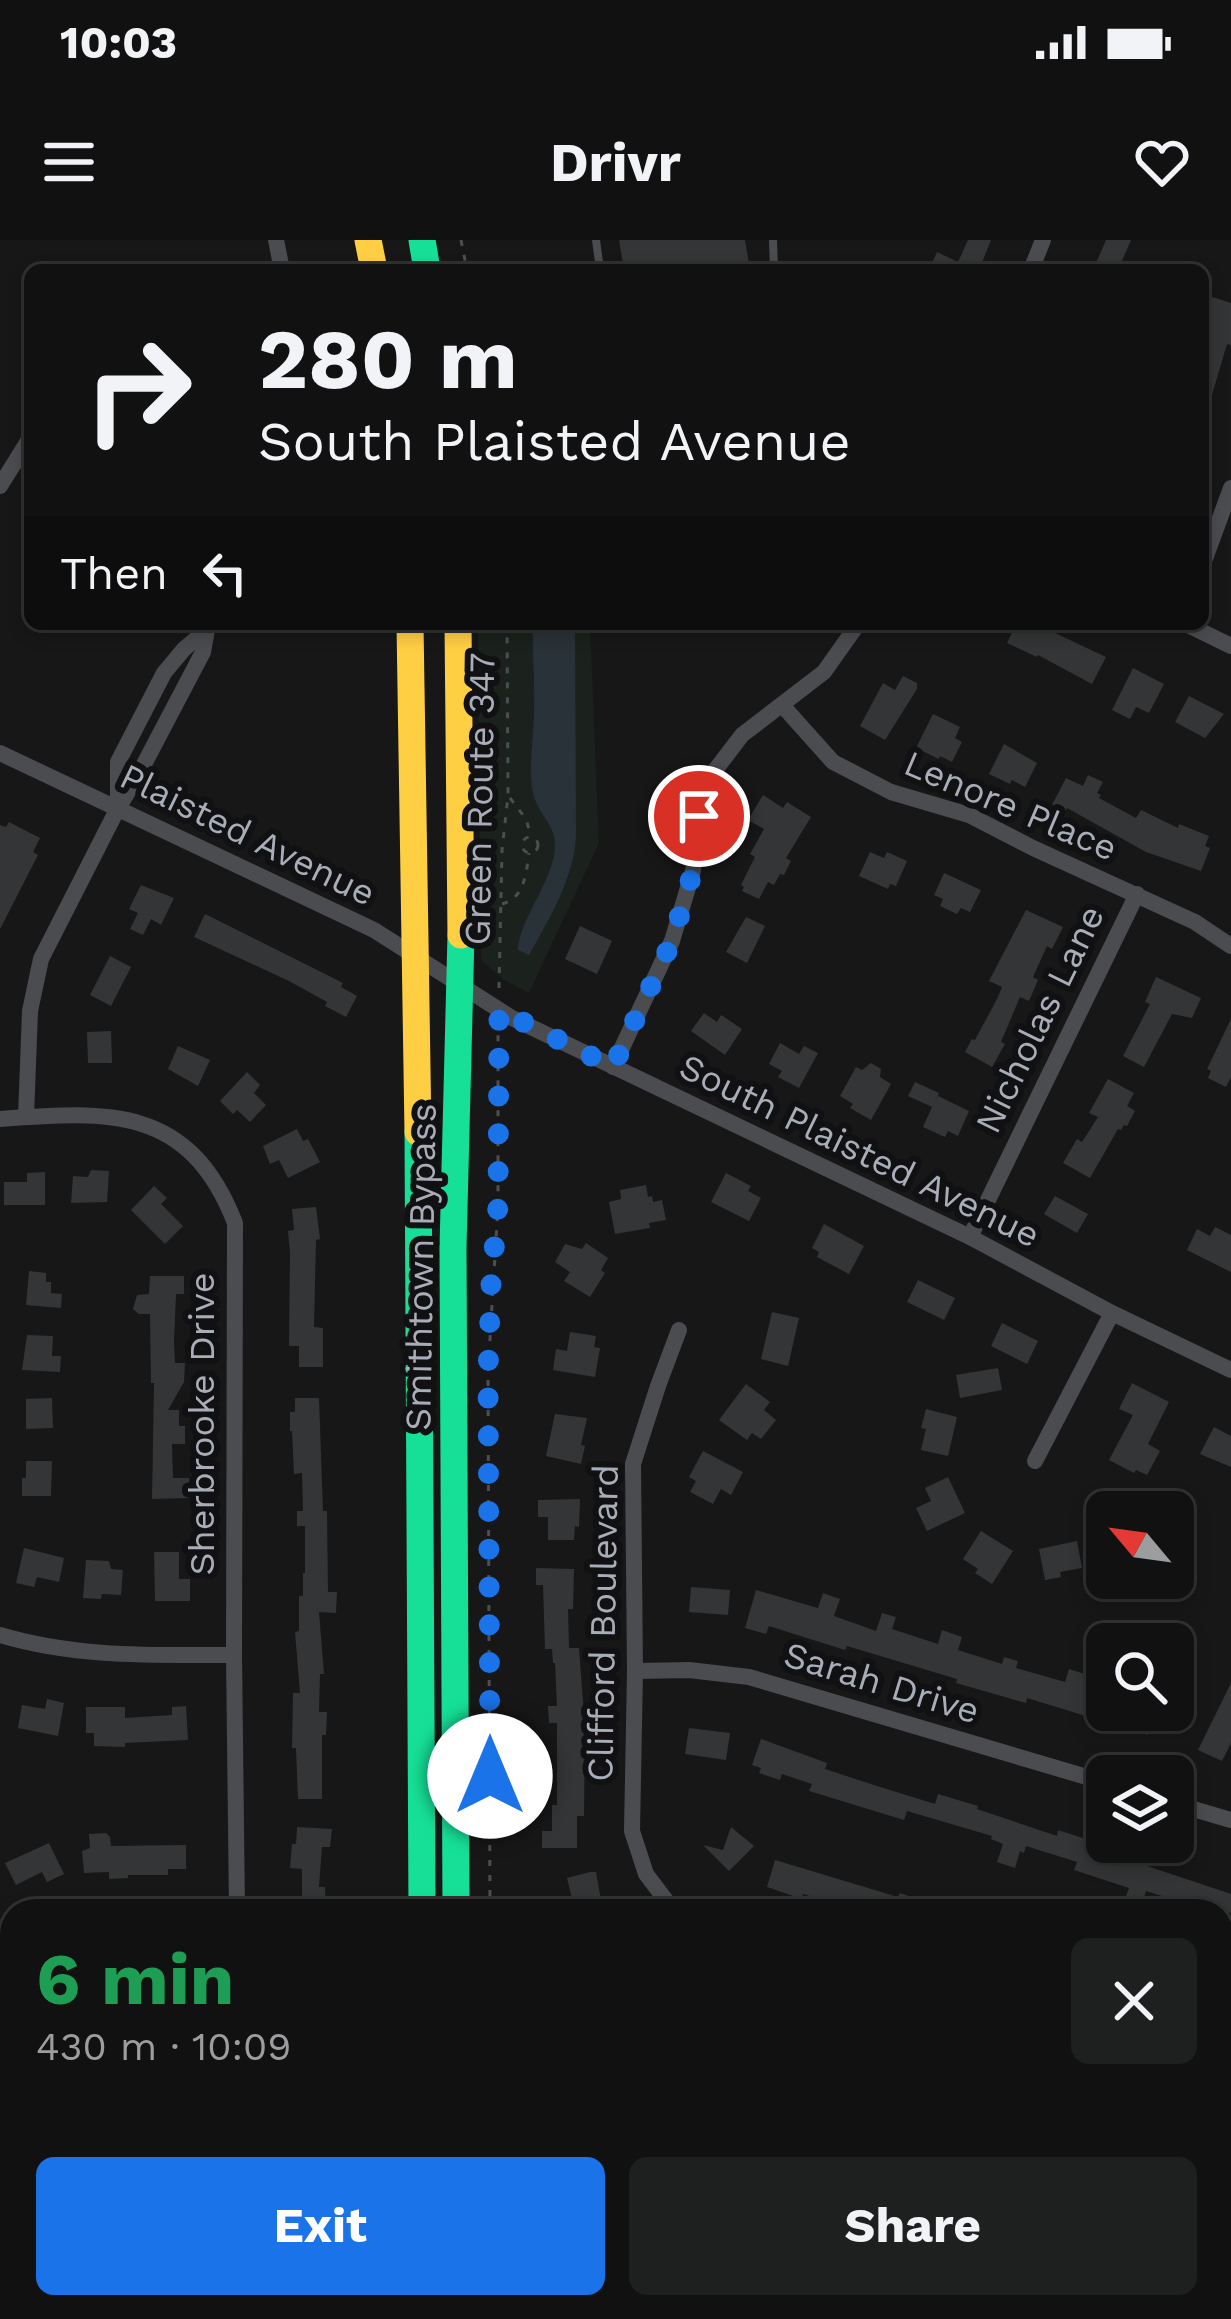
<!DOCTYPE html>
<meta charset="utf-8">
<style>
body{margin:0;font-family:"Work Sans",sans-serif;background:#1e1f1f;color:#f1f3f6;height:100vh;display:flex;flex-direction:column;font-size:45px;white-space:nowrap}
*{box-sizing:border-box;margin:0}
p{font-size:39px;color:#9c9d9f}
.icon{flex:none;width:66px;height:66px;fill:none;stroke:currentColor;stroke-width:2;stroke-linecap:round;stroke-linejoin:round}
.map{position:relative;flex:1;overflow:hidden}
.drawer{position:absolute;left:0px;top:1659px;width:1233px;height:420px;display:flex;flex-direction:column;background:#111;border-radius:36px 36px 0 0;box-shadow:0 6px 18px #0003,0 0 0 3px #303131}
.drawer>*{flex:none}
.hud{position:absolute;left:24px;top:24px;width:1185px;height:366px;border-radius:18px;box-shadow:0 6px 18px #0003,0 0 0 3px #303131;background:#111;color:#f1f3f6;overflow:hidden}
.needle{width:78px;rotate:299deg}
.fabs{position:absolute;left:1086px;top:1251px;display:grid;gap:24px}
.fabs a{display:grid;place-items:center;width:108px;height:108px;border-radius:18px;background:#111;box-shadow:0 6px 18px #0003,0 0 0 3px #303131;font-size:60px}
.pin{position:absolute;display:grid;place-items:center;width:102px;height:102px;color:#fff;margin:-51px;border:6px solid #fff;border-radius:50%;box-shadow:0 3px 12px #0007}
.me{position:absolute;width:132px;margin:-66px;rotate:0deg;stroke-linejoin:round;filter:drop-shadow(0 0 9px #0008)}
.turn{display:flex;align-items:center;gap:42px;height:252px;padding:0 36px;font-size:54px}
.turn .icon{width:156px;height:156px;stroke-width:2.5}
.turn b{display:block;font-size:84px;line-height:102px}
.then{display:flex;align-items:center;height:114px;padding:0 36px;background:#0003;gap:24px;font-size:45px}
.round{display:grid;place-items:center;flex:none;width:126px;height:126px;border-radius:18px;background:#1e1f1f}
.headline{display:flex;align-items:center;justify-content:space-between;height:204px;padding:0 36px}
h1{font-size:72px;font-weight:700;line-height:90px;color:#1e9e55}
.action{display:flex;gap:24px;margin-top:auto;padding:24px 36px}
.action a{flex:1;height:138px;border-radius:18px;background:#1a73e8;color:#fff;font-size:48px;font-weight:700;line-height:138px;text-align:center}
.action a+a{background:#1e1f1f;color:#f1f3f6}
.status{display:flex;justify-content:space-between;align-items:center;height:84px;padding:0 60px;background:#111;direction:ltr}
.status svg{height:33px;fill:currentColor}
header{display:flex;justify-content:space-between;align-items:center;height:156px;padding:0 36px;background:#111;font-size:54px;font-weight:700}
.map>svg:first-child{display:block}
.green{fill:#1b211c}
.water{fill:#2a3239}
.building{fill:#343537}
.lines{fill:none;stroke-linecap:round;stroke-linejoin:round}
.path{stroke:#4d4e52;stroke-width:3;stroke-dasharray:6 9;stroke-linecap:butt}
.lane{stroke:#4b4c50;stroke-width:8}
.street{stroke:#4b4c50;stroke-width:16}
.fast{stroke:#16e098;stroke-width:27}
.slow{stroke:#ffcf43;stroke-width:27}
.route{stroke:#1a73e8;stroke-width:21;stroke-dasharray:0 37.8}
.labels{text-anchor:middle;stroke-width:12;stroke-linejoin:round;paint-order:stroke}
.street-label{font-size:36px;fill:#a8adb8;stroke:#111113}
</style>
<div class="status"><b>10:03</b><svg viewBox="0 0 49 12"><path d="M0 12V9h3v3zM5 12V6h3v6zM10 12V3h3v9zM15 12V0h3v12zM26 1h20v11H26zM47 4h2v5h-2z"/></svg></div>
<header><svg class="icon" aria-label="menu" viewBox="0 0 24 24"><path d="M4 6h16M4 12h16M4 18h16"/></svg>Drivr<svg class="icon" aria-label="heart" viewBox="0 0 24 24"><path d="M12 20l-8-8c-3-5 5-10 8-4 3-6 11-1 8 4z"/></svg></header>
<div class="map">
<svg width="1231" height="2079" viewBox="0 0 1231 2079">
<rect width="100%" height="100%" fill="#171717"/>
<!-- green -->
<polygon class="green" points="478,384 590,384 599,603 529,753 504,740 481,720"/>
<!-- water -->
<path class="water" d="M533 384H575L576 592C576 634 550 678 529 715L518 710C519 679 556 638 555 604 555 585 537 572 533 553 528 527 534 496 534 469 535 441 532 412 533 384Z"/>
<!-- building -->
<g class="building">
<polygon points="619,0 745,0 750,30 624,30"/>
<polygon points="968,0 991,0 979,30 929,30 937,12 958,22"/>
<polygon points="1106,0 1131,0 1118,30 1093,30"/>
<polygon points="1203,54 1231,63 1231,105 1227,104 1207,172 1203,172 1203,121 1211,92 1203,90"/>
<polygon points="1016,384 1036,384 1106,417 1092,444 1038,415 1037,417 1007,403"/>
<polygon points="1133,428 1164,444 1149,473 1136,467 1130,479 1112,470"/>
<polygon points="903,436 917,443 917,449 885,500 860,486 883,443 895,450"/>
<polygon points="1189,456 1224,474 1205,498 1175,482"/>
<polygon points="933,474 960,487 955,498 962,502 952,522 940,516 939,519 916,508"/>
<polygon points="1004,504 1037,523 1025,547 1012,540 1010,544 989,534"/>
<polygon points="1088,535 1103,542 1097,553 1101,555 1099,558 1136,578 1141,570 1178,588 1179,584 1209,596 1205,606 1210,608 1201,631 1146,612 1067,568 1065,572 1052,565 1066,538 1083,546"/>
<polygon points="763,555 783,568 787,562 811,577 786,618 791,621 784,635 780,634 774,645 768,642 759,659 742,651 744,647 741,645 755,617 750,614 764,589 748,580"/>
<polygon points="9,582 40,598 33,612 38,615 0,689 0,585 6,587"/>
<polygon points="870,612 884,618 887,612 907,621 896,646 890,644 888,649 859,636"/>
<polygon points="944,633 981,650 970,672 961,668 957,674 940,666 943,659 934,655"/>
<polygon points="141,645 174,658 161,685 151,679 143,695 130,689 138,673 129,669"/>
<polygon points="1026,670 1063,687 1052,709 1047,706 1033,737 1038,740 1029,761 1020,757 1001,802 1005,804 992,827 965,812 972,799 975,800 997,759 1002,747 989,741"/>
<polygon points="205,674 343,743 341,747 357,756 346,777 325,766 327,762 289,741 194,697"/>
<polygon points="746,677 765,686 747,723 726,712"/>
<polygon points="580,686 612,701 597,734 565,719"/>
<polygon points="110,716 131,727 111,766 90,755"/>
<polygon points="1156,737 1201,758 1192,778 1172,774 1144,827 1123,816 1150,764 1145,762"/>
<polygon points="704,773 717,782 721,775 742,789 725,815 691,791"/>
<polygon points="1231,779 1231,837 1226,847 1208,838 1211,831 1207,829"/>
<polygon points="111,791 112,823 88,823 87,792"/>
<polygon points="780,803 799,814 804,806 818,813 799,848 778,837 782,831 769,824"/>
<polygon points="178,806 210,820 198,846 168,829"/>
<polygon points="871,823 881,829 880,837 891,844 871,880 850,868 853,864 840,856 856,827 862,830"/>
<polygon points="247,832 260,845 254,853 266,865 250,882 237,870 233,874 220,861"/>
<polygon points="1108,839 1134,853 1127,866 1135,871 1127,886 1124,885 1121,890 1118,889 1090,938 1063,923 1077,899 1082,902 1098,877 1089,873"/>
<polygon points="915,842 939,853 934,864 938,856 969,871 958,896 948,891 945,897 923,887 932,867 908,856"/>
<polygon points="297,889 303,901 308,899 320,922 288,938 279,920 270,924 263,906"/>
<polygon points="91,930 109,931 107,962 71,963 73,936 88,937"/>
<polygon points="45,932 45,965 4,965 4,942 27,942 27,933"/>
<polygon points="726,933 751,946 748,951 761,958 749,981 711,962"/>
<polygon points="646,945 648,957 652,956 653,962 662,960 666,980 649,983 650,988 615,994 609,962 621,959 620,950"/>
<polygon points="154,946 167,958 161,964 183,986 165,1004 131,970"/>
<polygon points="1055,956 1088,974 1077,993 1044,974"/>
<polygon points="316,967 320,999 316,1000 314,1087 323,1088 323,1127 299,1127 299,1106 289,1106 290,1013 288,991 294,990 292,969"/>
<polygon points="824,984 864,1006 849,1034 817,1017 819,1012 812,1008"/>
<polygon points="1215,987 1231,995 1231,1032 1187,1010 1197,989 1210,996"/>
<polygon points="586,1003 608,1018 601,1030 605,1033 590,1057 564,1041 570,1032 555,1022 565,1004 582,1009"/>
<polygon points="29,1031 46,1033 46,1042 51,1042 51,1053 62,1054 61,1068 26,1065"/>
<polygon points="150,1036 184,1036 184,1054 176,1054 174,1102 175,1123 185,1123 184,1142 168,1170 179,1170 179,1186 185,1186 185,1204 172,1204 173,1238 189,1238 189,1258 152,1259 154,1143 151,1143 150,1074 139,1074 133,1069 137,1055 149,1054"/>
<polygon points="918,1040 955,1058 944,1080 907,1062"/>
<polygon points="772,1072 799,1078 788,1126 761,1119"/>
<polygon points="1002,1083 1038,1101 1027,1124 991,1106"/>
<polygon points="570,1092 596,1096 594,1107 600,1108 595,1137 553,1130 556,1109 567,1111"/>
<polygon points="27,1095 53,1096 52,1116 61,1116 60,1132 22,1130"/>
<polygon points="998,1128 1002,1150 960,1158 956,1135"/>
<polygon points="1132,1143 1169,1162 1148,1204 1160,1211 1147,1235 1136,1230 1134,1233 1109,1220 1133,1175 1119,1169"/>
<polygon points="746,1144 770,1162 764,1170 776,1180 761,1199 752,1193 747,1200 719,1180"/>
<polygon points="52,1158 53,1188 26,1189 26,1159"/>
<polygon points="295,1158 319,1158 323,1271 327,1271 328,1352 337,1352 336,1373 319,1372 324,1434 320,1434 319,1472 327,1472 326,1495 322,1495 322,1559 298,1559 296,1508 292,1508 293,1453 300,1453 295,1392 299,1391 299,1356 303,1356 303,1333 305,1333 305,1286 297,1286 297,1271 303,1271 302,1233 294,1234 292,1191 290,1191 290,1172 295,1172"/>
<polygon points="926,1169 957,1177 948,1216 921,1210 926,1189 921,1188"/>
<polygon points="555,1174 587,1178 581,1205 585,1206 581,1224 546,1216"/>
<polygon points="1214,1187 1231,1196 1231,1227 1200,1214"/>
<polygon points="703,1211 743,1232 731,1255 721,1249 713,1264 690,1252 696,1241 689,1237"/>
<polygon points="26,1221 52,1221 51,1256 22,1256 22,1238 26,1238"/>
<polygon points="948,1237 965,1273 927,1291 916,1268 931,1261 925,1248"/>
<polygon points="580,1259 579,1287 575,1286 574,1300 548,1300 548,1277 538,1277 538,1260"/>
<polygon points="981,1291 1013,1311 992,1344 975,1333 978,1329 963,1319"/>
<polygon points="1077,1301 1082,1328 1060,1332 1061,1337 1045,1340 1039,1309"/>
<polygon points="24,1308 64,1318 59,1342 37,1337 34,1347 16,1343"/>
<polygon points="154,1312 179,1312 179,1339 190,1339 190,1361 155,1361"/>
<polygon points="86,1320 109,1321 111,1329 123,1330 121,1355 102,1354 101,1359 83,1358"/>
<polygon points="536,1328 574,1329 573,1369 568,1369 569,1408 579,1408 585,1488 584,1576 577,1576 577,1608 542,1608 542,1591 552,1591 552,1565 557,1565 557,1483 549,1483 548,1466 557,1466 555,1423 553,1423 552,1409 545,1409 543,1345 536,1345"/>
<polygon points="691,1347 730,1350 728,1375 689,1372"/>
<polygon points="756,1350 818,1368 823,1353 840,1359 834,1376 876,1391 882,1373 896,1377 892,1389 938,1404 942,1390 962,1397 958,1410 1002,1424 1004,1417 1018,1421 1016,1428 1065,1442 1069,1429 1085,1434 1084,1449 1093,1452 1088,1470 1155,1470 1148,1495 1027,1458 1026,1463 956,1443 957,1439 847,1406 845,1410 769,1386 766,1394 745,1388"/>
<polygon points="1231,1443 1231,1503 1222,1521 1198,1510"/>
<polygon points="47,1459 64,1463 58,1496 18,1488 22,1465 45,1469"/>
<polygon points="186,1466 188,1500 125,1503 125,1507 94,1506 94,1493 86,1493 86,1467 125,1467 125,1478 172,1475 172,1467"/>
<polygon points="689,1488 730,1493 726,1520 685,1514"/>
<polygon points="761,1499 827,1523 825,1529 877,1546 935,1564 938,1554 978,1566 977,1569 1057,1596 1058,1590 1098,1603 1128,1614 1126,1619 1231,1654 1231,1673 1206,1666 1204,1671 1188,1671 1190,1665 1146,1651 1143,1661 1126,1656 1129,1648 1074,1630 1077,1622 1026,1606 1024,1613 1020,1611 1015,1628 997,1622 1003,1604 991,1599 992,1596 907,1571 904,1580 809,1551 812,1544 782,1534 780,1540 759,1533 761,1528 752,1525"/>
<polygon points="297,1587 332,1589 330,1607 322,1607 319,1647 325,1647 326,1671 302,1671 302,1629 290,1628 292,1604 296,1604"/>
<polygon points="731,1587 754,1606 729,1631 703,1605 723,1610"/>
<polygon points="106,1593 110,1597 111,1606 186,1605 186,1629 168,1629 168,1635 128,1635 128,1638 109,1639 109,1632 84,1633 82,1611 90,1608 89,1594"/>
<polygon points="49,1603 64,1634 47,1642 42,1632 16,1645 5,1623"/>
<polygon points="775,1620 898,1657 900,1653 917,1659 915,1663 932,1668 931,1671 832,1671 835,1664 803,1654 802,1659 767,1647"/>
<polygon points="590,1632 596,1632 603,1671 575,1671 567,1638"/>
</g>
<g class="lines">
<!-- path -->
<g class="path">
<polyline points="461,0 467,30"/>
<polyline points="510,558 526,579 531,596"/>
<circle cx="530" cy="605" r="8"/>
<path d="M502 664C525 658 526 633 529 613"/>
<polyline points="499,748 502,610 508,556 507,384"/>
<polyline points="490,1671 488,1132 498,966 498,793"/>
</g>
<!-- lane -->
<g class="lane">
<polyline points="596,0 600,30"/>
<polyline points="773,0 774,30"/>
<polyline points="389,2079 406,2067"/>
</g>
<!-- street -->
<g class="street">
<polyline points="276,0 282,30"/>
<polyline points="1031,30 1043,0"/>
<polyline points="0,246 30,198"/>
<polyline points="1203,324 1231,248"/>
<polyline points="1186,384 1231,406"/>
<polyline points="782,465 833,522 891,552 969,575 1033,608 1195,682 1231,706"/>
<polyline points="0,513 374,690 512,778 970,997 1112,1073 1231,1130"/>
<polyline points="118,567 118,522 164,433 184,409 204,392"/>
<polyline points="613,827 672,701 693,631 699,576 713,533 742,495 824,432 858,384"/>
<polyline points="26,877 30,771 41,719 118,568 141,530 203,412 208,384"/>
<path d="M0 879C109 871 189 865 235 983L234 1415 237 1671"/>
<polyline points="970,997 1137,654"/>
<polyline points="1035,1221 1112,1073"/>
<path d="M0 1395C76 1418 155 1415 234 1415"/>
<polyline points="635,1431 689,1430 749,1437 1107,1543"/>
<polyline points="1173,1563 1231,1580"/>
<polyline points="674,1671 646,1634 632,1591 635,1431 633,1224 658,1146 679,1090"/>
<polyline points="0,1767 12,1751"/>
<polyline points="1221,1857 1231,1860"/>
<polyline points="631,2067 632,2079"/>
<polyline points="1016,2067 1059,2079"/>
<polyline points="458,2075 544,2075 598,2067"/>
<polyline points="148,2079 159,2067"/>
<polyline points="925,2079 928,2067"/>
</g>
<!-- fast -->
<g class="fast">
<polyline points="422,0 427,30"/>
<polyline points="418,892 422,1671"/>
<polyline points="456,1671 453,1007 461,695"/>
</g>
<!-- slow -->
<g class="slow">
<polyline points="368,0 374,30"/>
<polyline points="410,384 418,892"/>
<polyline points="458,384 461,695"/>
<polyline points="422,2067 422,2079"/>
<polyline points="458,2067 458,2079"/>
</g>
</g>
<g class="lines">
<!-- route -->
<polyline class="route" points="490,1536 488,1132 491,1044 498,966 499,770 613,827 672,701 693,631 699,576"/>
</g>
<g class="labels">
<!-- street labels -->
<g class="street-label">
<text transform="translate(479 559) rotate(-89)" y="13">Green Route 347</text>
<text transform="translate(1011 565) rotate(23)" y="13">Lenore Place</text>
<text transform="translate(248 594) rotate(26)" y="13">Plaisted Avenue</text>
<text transform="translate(1039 779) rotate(-64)" y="13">Nicholas Lane</text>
<text transform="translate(860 910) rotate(26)" y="13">South Plaisted Avenue</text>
<text transform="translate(420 1027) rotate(-89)" y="13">Smithtown Bypass</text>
<text transform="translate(201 1184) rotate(-90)" y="13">Sherbrooke Drive</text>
<text transform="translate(602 1383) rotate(-89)" y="13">Clifford Boulevard</text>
<text transform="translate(882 1442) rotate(17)" y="13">Sarah Drive</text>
</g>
</g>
</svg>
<div class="fabs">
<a><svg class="needle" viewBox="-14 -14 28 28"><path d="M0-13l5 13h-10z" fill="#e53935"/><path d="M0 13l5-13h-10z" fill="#9c9d9f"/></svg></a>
<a><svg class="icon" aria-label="search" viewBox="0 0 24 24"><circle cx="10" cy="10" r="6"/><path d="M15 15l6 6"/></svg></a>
<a><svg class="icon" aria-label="layers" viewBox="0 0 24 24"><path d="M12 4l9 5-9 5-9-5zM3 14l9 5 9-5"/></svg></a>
</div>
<div class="pin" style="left:699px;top:576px;background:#d93025"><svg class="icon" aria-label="arrive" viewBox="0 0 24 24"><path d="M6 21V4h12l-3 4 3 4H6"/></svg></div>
<svg class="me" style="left:490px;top:1536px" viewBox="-20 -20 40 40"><circle r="19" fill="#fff"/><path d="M0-13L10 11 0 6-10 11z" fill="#1a73e8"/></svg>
<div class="hud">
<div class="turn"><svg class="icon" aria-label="right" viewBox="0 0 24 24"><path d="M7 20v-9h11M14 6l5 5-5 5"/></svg><div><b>280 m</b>South Plaisted Avenue</div></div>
<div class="then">Then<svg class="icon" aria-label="left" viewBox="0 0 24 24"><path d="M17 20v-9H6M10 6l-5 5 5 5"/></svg></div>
</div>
<section class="drawer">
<div class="headline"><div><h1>6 min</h1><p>430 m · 10:09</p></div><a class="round"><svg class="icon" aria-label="close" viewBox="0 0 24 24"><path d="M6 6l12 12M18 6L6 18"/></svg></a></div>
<div class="action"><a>Exit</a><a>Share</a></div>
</section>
</div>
